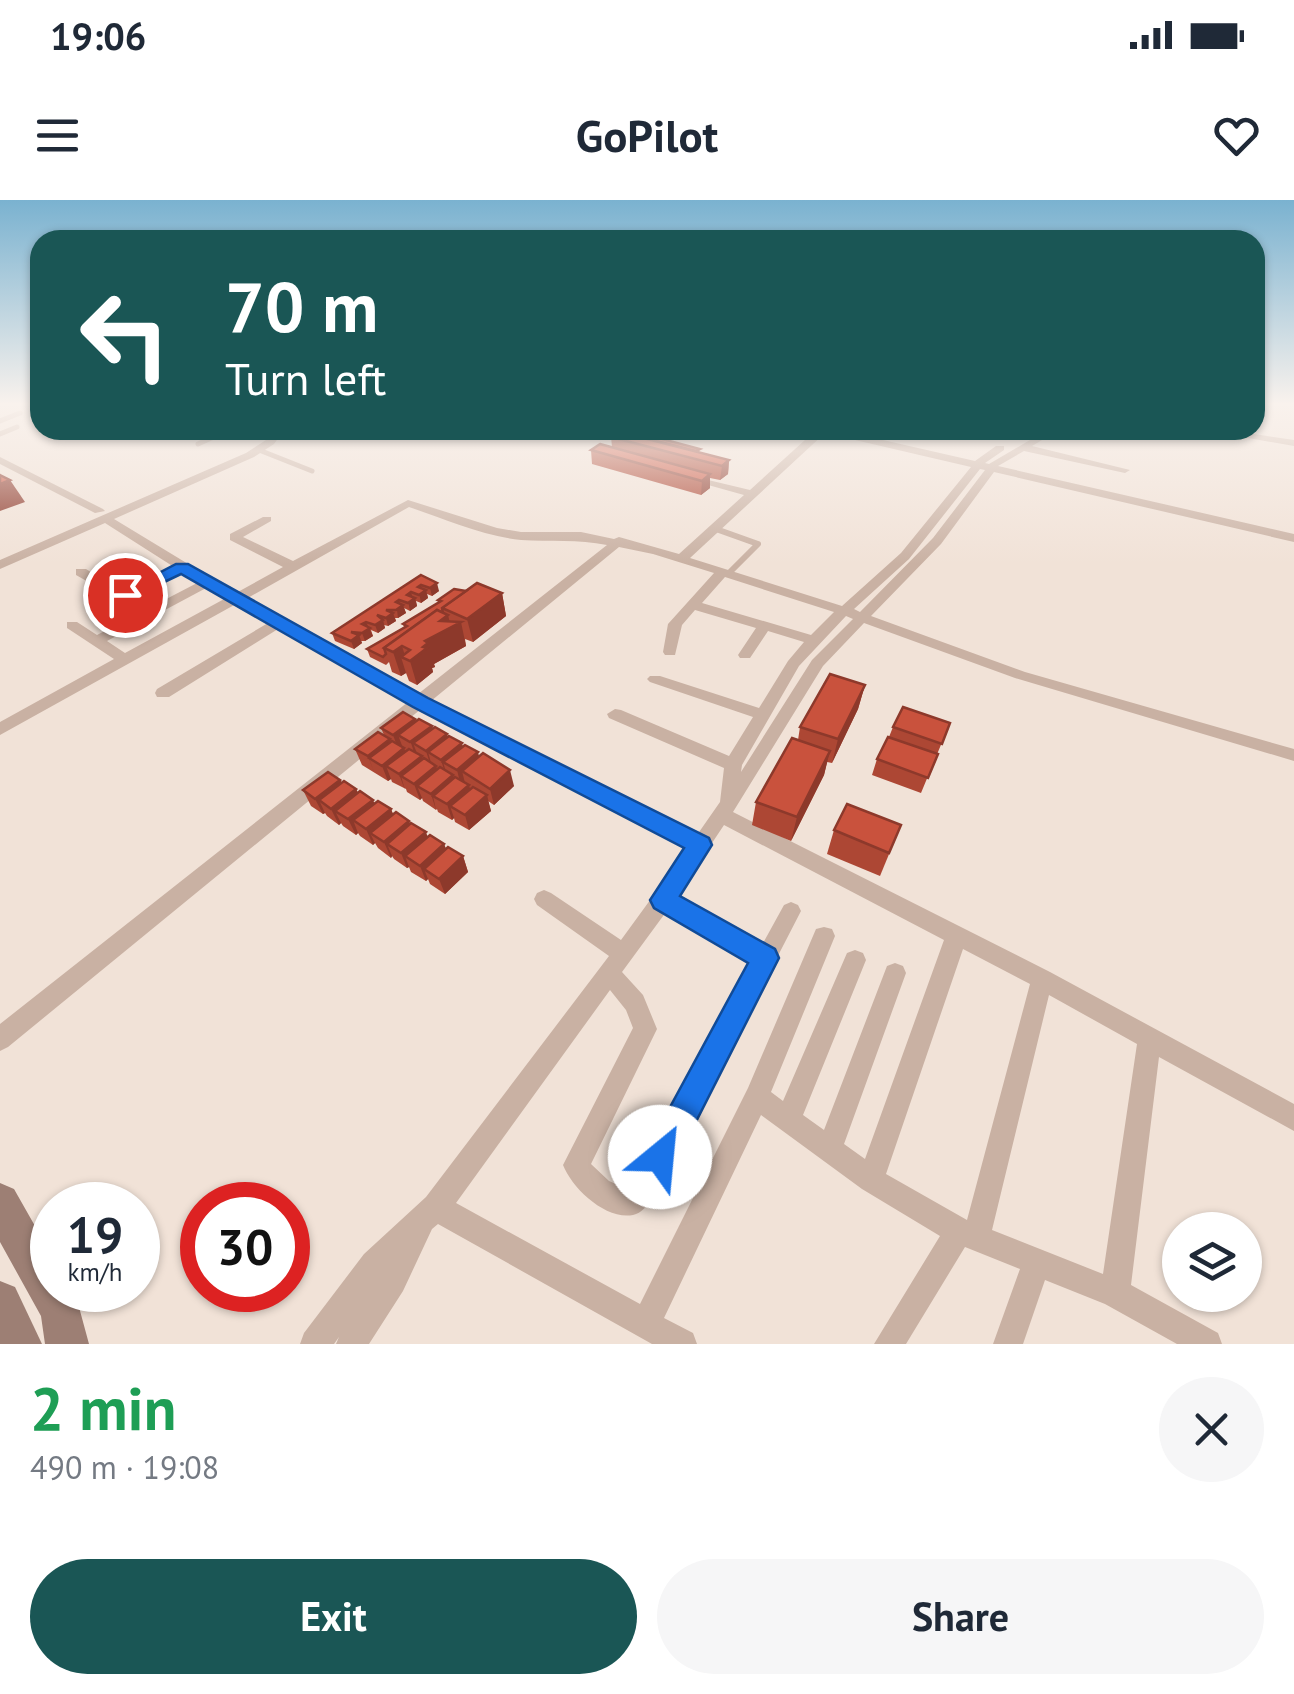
<!DOCTYPE html>
<meta charset="utf-8">
<style>
body{margin:0;font-family:"PT Sans",sans-serif;background:#f6f6f7;color:#1f2937;height:100vh;display:flex;flex-direction:column;font-size:38px;white-space:nowrap}
*{box-sizing:border-box;margin:0}
p{font-size:32px;color:#747a83}
.icon{flex:none;width:55px;height:55px;fill:none;stroke:currentColor;stroke-width:2;stroke-linecap:round;stroke-linejoin:round}
.map{position:relative;height:1144px;overflow:hidden}
.panel{display:flex;flex-direction:column;background:#fff;flex:1}
.panel>*{flex:none}
.top-card{position:absolute;left:30px;top:30px;width:1235px;height:210px;border-radius:30px;box-shadow:0 2px 8px #0004;background:#1a5655;color:#fff;overflow:hidden}
.fabs{position:absolute;left:1162px;top:1012px;display:grid;gap:20px}
.fabs a{display:grid;place-items:center;width:100px;height:100px;border-radius:50%;background:#fff;box-shadow:0 2px 8px #0004;font-size:50px}
.speed{position:absolute;left:30px;top:982px;display:flex;gap:20px;font-size:50px;font-weight:700;text-align:center}
.speed>*{display:grid;place-content:center;width:130px;height:130px;border-radius:50%;background:#fff;box-shadow:0 2px 8px #0004;line-height:1}
.speed small{font-size:25px;font-weight:400}
.speed .limit{border:15px solid #d22;background:#fff;color:#111}
.pin{position:absolute;display:grid;place-items:center;width:85px;height:85px;color:#fff;margin:-42px;border:5px solid #fff;border-radius:50%;box-shadow:0 2px 10px #0007}
.me{position:absolute;width:110px;margin:-55px;rotate:28deg;stroke-linejoin:round;filter:drop-shadow(0 0 8px #0008)}
.turn{display:flex;align-items:center;gap:35px;height:210px;padding:0 30px;font-size:45px}
.turn .icon{width:130px;height:130px;stroke-width:2.5}
.turn b{display:block;font-size:70px;line-height:85px}
.round{display:grid;place-items:center;flex:none;width:105px;height:105px;border-radius:52px;background:#f6f6f7}
.overview{display:flex;align-items:center;justify-content:space-between;height:170px;padding:0 30px}
h1{font-size:60px;font-weight:700;line-height:75px;color:#1e9e55}
.action{display:flex;gap:20px;margin-top:auto;padding:20px 30px}
.action a{flex:1;height:115px;border-radius:60px;background:#1a5655;color:#fff;font-size:40px;font-weight:700;line-height:115px;text-align:center}
.action a+a{background:#f6f6f7;color:#1f2937}
.status{display:flex;justify-content:space-between;align-items:center;height:70px;padding:0 50px;background:#fff;direction:ltr}
.status svg{height:28px;fill:currentColor}
header{display:flex;justify-content:space-between;align-items:center;height:130px;padding:0 30px;background:#fff;font-size:45px;font-weight:700}
.map>svg:first-child{display:block}
.lines{fill:none;stroke-linecap:round;stroke-linejoin:round}
.service-far1{stroke:#c9b1a3;stroke-width:5}
.service{stroke:#c9b1a3;stroke-width:6}
.minor{fill:#c9b1a3;fill-rule:evenodd}
.secondary{fill:#9d7f74;fill-rule:evenodd}
.wall{fill:#ad4734}
.shaded-wall{fill:#8d392b}
.building{fill:#c9523d;stroke:#8d392b;stroke-width:2.5}
.route{fill:#1a73e8;stroke:#114b97;stroke-width:2.5}
</style>
<div class="status"><b>19:06</b><svg viewBox="0 0 49 12"><path d="M0 12V9h3v3zM5 12V6h3v6zM10 12V3h3v9zM15 12V0h3v12zM26 1h20v11H26zM47 4h2v5h-2z"/></svg></div>
<header><svg class="icon" aria-label="menu" viewBox="0 0 24 24"><path d="M4 6h16M4 12h16M4 18h16"/></svg>GoPilot<svg class="icon" aria-label="heart" viewBox="0 0 24 24"><path d="M12 20l-8-8c-3-5 5-10 8-4 3-6 11-1 8 4z"/></svg></header>
<div class="map">
<svg width="1294" height="1144" viewBox="0 0 1294 1144">
<rect width="100%" height="100%" fill="#f1e2d7"/>
<g class="lines">
<!-- service-far1 -->
<g class="service-far1">
<polyline points="35,204 40,205"/>
<polyline points="0,221 20,213"/>
<polyline points="0,234 17,227"/>
<polyline points="198,244 229,230"/>
<polyline points="259,250 312,271"/>
</g>
<!-- service -->
<polyline class="service" points="716,329 758,344 729,373"/>
<!-- minor -->
<g class="minor">
<path d="M274 230H284L274 244 254 257 114 319 236 393 283 367 230 340V334L263 317H271V321L243 337 293 361 408 300 497 328 521 332H581L614 339 619 337 679 354 744 295 683 278V274L750 290 816 230H839L975 261 996 246H1004V250L985 263 989 264 1047 230H1059L1032 246 1130 270 1125 273 1024 251 998 266 1294 334V342L994 272 941 344 871 416 1025 472 1294 549V561L1015 478 864 423 823 466 733 612 1050 772 1294 904V931L1159 857 1131 1085 1218 1133 1222 1144H1177L1105 1104 1045 1080 1023 1144H993L1020 1069 965 1047 906 1144H874L940 1036 862 989 761 915 664 1118 693 1133 697 1144H652L438 1024 432 1029 403 1091 369 1144H336L339 1137 334 1144H300L304 1133 364 1054 426 997 609 756 537 705 534 699 537 693 544 690 551 693 621 740 688 648 421 509 8 847 0 851V824L408 502 278 429 169 497H157L155 493 157 489 268 423 236 404 0 535V522L114 459 67 428V422H77L97 435 199 382 183 372 120 400 76 375V369H86L121 391 174 367 105 323 0 369V360L246 253 266 240ZM825 233 971 267 901 353 842 406 690 358ZM980 269 985 270 933 338 860 412 854 409 909 359ZM409 307C445 319 483 336 521 340 550 342 578 339 607 345L418 494 246 399ZM619 347 653 354 714 373 668 424 663 452 665 455H675L682 425 695 410 756 428 738 455 740 458H750L768 431 804 442 788 461 759 508 660 476H650L647 479 650 482 753 517 729 556 621 510 615 509 607 514 609 518 724 568 720 602 697 635 431 501ZM725 377 834 412 811 435 702 403ZM208 387 226 398 125 453 107 441ZM846 416 853 419 812 460 741 572 742 565 799 466ZM724 625 944 740 865 959 844 944 906 773 903 766 895 763 887 766 824 930 803 915 866 760 863 753 855 750 847 753 783 901 771 892 835 736 832 729 824 727 816 729 748 888 640 1104 456 1003 610 790 626 810 633 828 563 965C572 988 605 1020 633 1015 642 1013 646 1006 652 1000L801 711 798 705 791 702 784 705 762 745 676 697ZM666 712 752 762 632 980 623 987 609 981 591 964 657 829 643 795 622 772ZM963 749 1030 784 967 1020 886 974ZM1049 795 1137 844 1103 1074 992 1030Z"/>
<polygon points="1203,230 1227,230 1294,240 1294,246"/>
<polygon points="0,257 103,309 105,311 95,313 0,264"/>
</g>
<!-- secondary -->
<g class="secondary">
<polygon points="0,983 14,989 52,1056 52,1090 73,1090 76,1096 89,1144 45,1144 41,1116 0,1042"/>
<polygon points="0,1081 15,1087 42,1144 0,1144"/>
</g>
</g>
<!-- wall -->
<g class="wall">
<polygon points="611,237 700,249 699,252 729,260 728,274 720,280 710,278 710,288 701,295 592,264 591,250 612,247"/>
<polygon points="421,375 439,391 432,396 427,394 428,398 421,403 416,401 417,406 410,411 404,408 406,413 398,418 395,418 396,421 388,426 384,425 385,428 378,433 371,430 373,436 365,441 361,441 362,443 354,449 335,441 332,433"/>
<polygon points="466,391 502,393 506,416 473,442 465,439 466,446 434,464 435,467 432,468 433,472 417,485 409,481 406,473 401,476 392,472 389,462 386,465 370,457 367,449 404,427 403,424 439,403 438,400"/>
<polygon points="865,485 858,509 832,563 827,562 824,575 791,641 752,625 756,602 798,540 800,527"/>
<polygon points="415,519 416,522 432,526 433,529 479,557 514,586 494,605 488,601 491,611 469,630 455,622 454,618 452,620 438,612 437,609 436,610 423,601 422,598 420,600 407,592 406,589 392,582 391,579 388,581 362,565 355,549 384,535 381,528"/>
<polygon points="950,523 921,593 872,575 877,559 889,537 893,527"/>
<polygon points="340,580 342,583 356,589 358,593 375,603 391,609 393,614 409,621 410,624 427,636 444,644 446,649 463,656 468,672 445,694 430,684 428,679 426,681 411,672 409,667 407,668 394,659 392,656 391,658 378,648 375,643 373,645 360,636 358,633 356,635 343,626 341,623 339,625 327,616 325,613 323,614 311,606 303,590"/>
<polygon points="901,625 880,676 827,654 834,630"/>
</g>
<!-- shaded-wall -->
<g class="shaded-wall">
<polygon points="729,260 728,274 720,280 722,266"/>
<polygon points="710,274 710,288 701,295 702,281"/>
<polygon points="10,280 25,302 0,311 0,284"/>
<polygon points="437,383 439,391 432,396 430,388"/>
<polygon points="421,385 423,392 426,390 428,398 421,403 418,387"/>
<polygon points="411,392 413,399 415,398 417,406 410,411 407,395"/>
<polygon points="502,393 506,416 473,442 467,419"/>
<polygon points="399,400 401,407 403,405 406,413 398,418 396,402"/>
<polygon points="393,413 396,421 388,426 386,418"/>
<polygon points="443,413 444,418 448,415 451,427 461,422 466,446 434,464 435,467 432,468 433,472 417,485 410,461 424,450 423,447 426,444 425,441 443,432 441,424 407,449 402,446 406,459 401,457 406,473 401,476 393,452 390,451"/>
<polygon points="383,420 385,428 378,433 375,425"/>
<polygon points="366,422 373,436 365,441 362,433 362,424"/>
<polygon points="359,435 362,443 354,449 351,441"/>
<polygon points="865,485 858,509 832,563 838,539"/>
<polygon points="415,519 420,535 432,526 437,542 413,543 418,556 416,558 411,543 398,535 403,548 399,551 393,535"/>
<polygon points="447,534 452,550 428,552 432,566 431,567 426,551"/>
<polygon points="390,539 396,555 404,548 410,564 386,566 391,579 388,581 382,566 369,558 374,572 368,556"/>
<polygon points="462,543 466,559 443,562 447,575 446,576 441,560"/>
<polygon points="830,551 824,575 791,641 797,617"/>
<polygon points="478,552 482,568 462,571 465,583 461,586 457,570"/>
<polygon points="422,556 427,572 401,576 405,590 399,574"/>
<polygon points="436,566 441,582 417,586 422,598 420,600 414,584"/>
<polygon points="510,570 514,586 494,605 490,589"/>
<polygon points="453,575 458,591 433,596 436,610 431,594"/>
<polygon points="340,580 348,595 319,600 325,613 323,614 315,599"/>
<polygon points="469,585 473,601 450,606 454,618 452,620 447,604"/>
<polygon points="356,589 364,605 335,611 341,623 339,625 331,609"/>
<polygon points="487,595 491,611 469,630 465,615"/>
<polygon points="373,600 380,615 353,620 358,633 356,635 348,619"/>
<polygon points="391,609 397,625 370,633 375,643 373,645 366,629"/>
<polygon points="409,621 415,637 387,644 392,656 391,658 384,642"/>
<polygon points="426,632 431,647 405,656 409,667 407,668 401,653"/>
<polygon points="444,644 450,659 424,669 428,679 426,681 420,666"/>
<polygon points="463,656 468,672 445,694 439,679"/>
</g>
<!-- building -->
<g class="building">
<polygon points="632,231 700,249 696,251 628,234"/>
<polygon points="620,232 729,260 722,266 611,237"/>
<polygon points="600,244 710,274 702,281 591,250"/>
<polygon points="0,275 10,280 0,284"/>
<polygon points="421,375 437,383 430,388 421,385 418,387 426,390 419,395 411,392 407,395 415,398 408,403 399,400 396,402 403,405 396,410 386,410 393,413 386,418 377,415 383,420 375,425 366,422 362,424 370,428 362,433 351,432 359,435 351,441 332,433"/>
<polygon points="477,383 502,393 467,419 442,408"/>
<polygon points="454,389 466,391 442,408 443,413 437,410 384,448 386,454 383,457 367,449 407,426 403,424 441,401 438,400"/>
<polygon points="437,410 448,415 440,421 461,422 425,441 428,443 423,447 427,448 410,461 401,457 410,450 402,446 393,452 384,448"/>
<polygon points="830,474 865,485 838,539 800,527"/>
<polygon points="903,507 950,523 942,544 893,527"/>
<polygon points="403,512 415,519 393,535 381,528"/>
<polygon points="419,519 432,526 410,542 398,535"/>
<polygon points="435,527 447,534 426,551 413,543"/>
<polygon points="378,532 390,539 368,556 355,549"/>
<polygon points="449,536 462,543 441,560 428,552"/>
<polygon points="888,537 938,554 928,578 877,559"/>
<polygon points="792,538 830,551 797,617 756,602"/>
<polygon points="392,541 404,548 382,566 369,558"/>
<polygon points="465,545 478,552 457,570 443,562"/>
<polygon points="409,549 422,556 399,574 386,566"/>
<polygon points="483,553 510,570 490,589 462,571"/>
<polygon points="424,558 436,566 414,584 401,576"/>
<polygon points="440,567 453,575 431,594 417,586"/>
<polygon points="328,572 340,580 315,599 303,590"/>
<polygon points="455,577 469,585 447,604 433,596"/>
<polygon points="344,581 356,589 331,609 319,600"/>
<polygon points="473,587 487,595 465,615 450,606"/>
<polygon points="360,591 373,600 348,619 335,611"/>
<polygon points="378,601 391,609 366,629 353,620"/>
<polygon points="847,604 901,625 889,653 834,630"/>
<polygon points="396,612 409,621 384,642 370,633"/>
<polygon points="411,623 426,632 401,653 387,644"/>
<polygon points="430,635 444,644 420,666 405,656"/>
<polygon points="448,647 463,656 439,679 424,669"/>
</g>
<!-- sky -->
<linearGradient id="sky" x2="0" y2="1"><stop stop-color="#7ab2d0"/><stop offset="0.56" stop-color="#f9f2ed"/><stop offset="1" stop-color="#f9f2ed" stop-opacity="0"/></linearGradient>
<rect width="1294" height="364" fill="url(#sky)"/>
<!-- route -->
<polygon class="route" points="176,364 188,364 428,498 709,638 712,645 680,696 775,749 779,758 672,969 660,974 648,969 643,957 748,763 654,708 650,700 684,648 413,507 181,374 131,398 117,395"/>
</svg>
<div class="fabs">
<a><svg class="icon" aria-label="layers" viewBox="0 0 24 24"><path d="M12 4l9 5-9 5-9-5zM3 14l9 5 9-5"/></svg></a>
</div>
<div class="speed"><div>19<small>km/h</small></div><div class="limit">30</div></div>
<div class="pin" style="left:125px;top:395px;background:#d93025"><svg class="icon" aria-label="arrive" viewBox="0 0 24 24"><path d="M6 21V4h12l-3 4 3 4H6"/></svg></div>
<svg class="me" style="left:660px;top:957px" viewBox="-20 -20 40 40"><circle r="19" fill="#fff"/><path d="M0-13L10 11 0 6-10 11z" fill="#1a73e8"/></svg>
<div class="top-card">
<div class="turn"><svg class="icon" aria-label="left" viewBox="0 0 24 24"><path d="M17 20v-9H6M10 6l-5 5 5 5"/></svg><div><b>70 m</b>Turn left</div></div>
</div>
</div>
<section class="panel">
<div class="overview"><div><h1>2 min</h1><p>490 m · 19:08</p></div><a class="round"><svg class="icon" aria-label="close" viewBox="0 0 24 24"><path d="M6 6l12 12M18 6L6 18"/></svg></a></div>
<div class="action"><a>Exit</a><a>Share</a></div>
</section>
